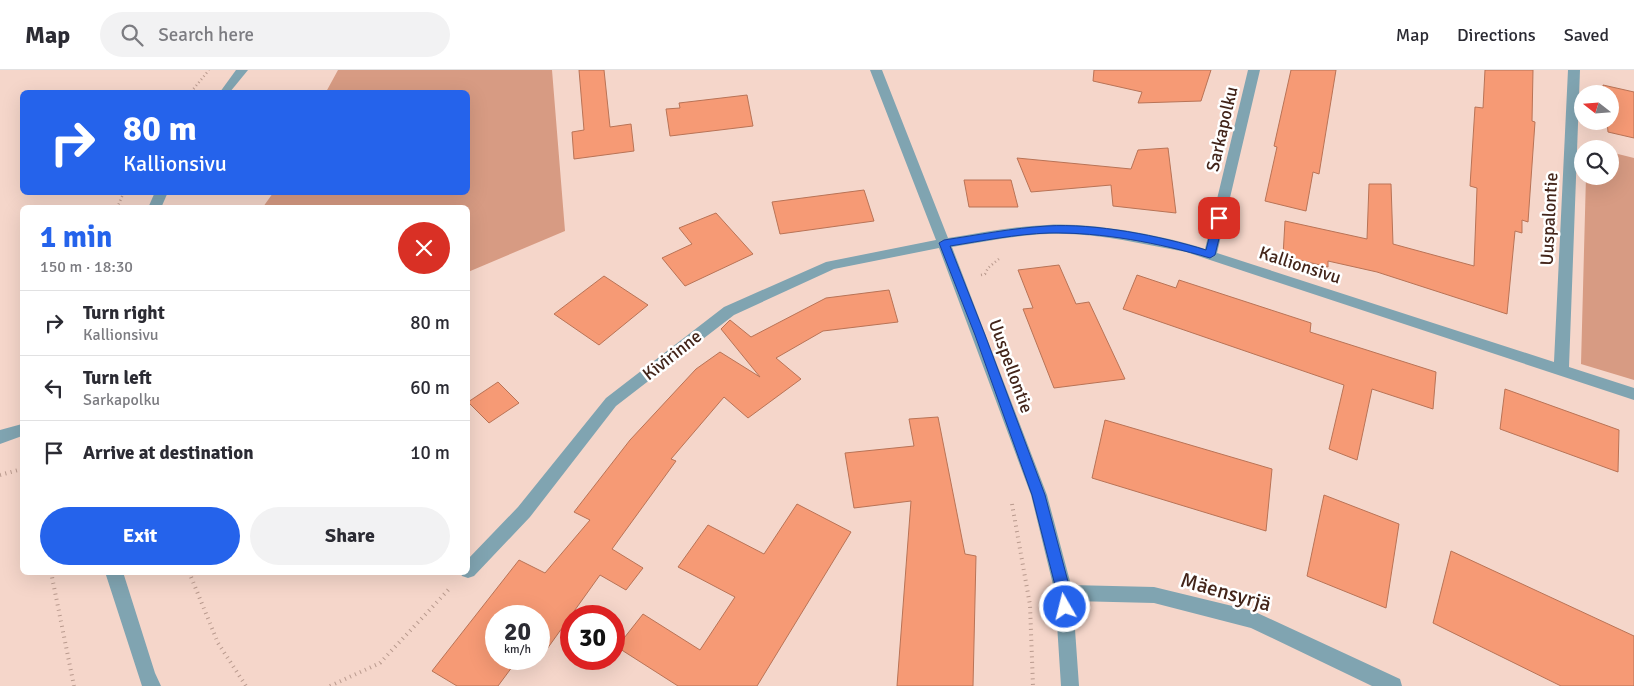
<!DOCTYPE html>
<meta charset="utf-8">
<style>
body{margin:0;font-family:Signika,sans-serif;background:#f2f2f3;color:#2b2b33;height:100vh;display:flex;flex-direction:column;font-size:19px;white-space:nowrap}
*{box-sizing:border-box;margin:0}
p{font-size:16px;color:#7c7c81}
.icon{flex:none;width:28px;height:28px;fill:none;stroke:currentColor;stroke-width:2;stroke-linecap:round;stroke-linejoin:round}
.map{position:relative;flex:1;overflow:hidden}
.panel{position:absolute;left:20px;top:135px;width:450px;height:370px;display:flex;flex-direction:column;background:#fff;border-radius:8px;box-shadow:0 5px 20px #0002}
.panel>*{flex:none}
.hud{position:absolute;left:20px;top:20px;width:450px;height:105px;border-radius:8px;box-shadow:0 5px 20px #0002;background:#2563eb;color:#fff;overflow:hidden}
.needle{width:32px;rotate:287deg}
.controls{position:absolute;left:1574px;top:15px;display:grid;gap:10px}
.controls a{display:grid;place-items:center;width:45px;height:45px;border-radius:50%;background:#fff;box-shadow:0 5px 20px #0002;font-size:25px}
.speed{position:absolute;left:485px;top:535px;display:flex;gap:10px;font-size:25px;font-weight:700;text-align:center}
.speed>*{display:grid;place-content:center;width:65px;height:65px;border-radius:50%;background:#fff;box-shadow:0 5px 20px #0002;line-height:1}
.speed small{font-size:12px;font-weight:400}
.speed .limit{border:8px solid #d22;background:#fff;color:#111}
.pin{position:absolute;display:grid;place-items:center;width:42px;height:42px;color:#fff;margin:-21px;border-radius:10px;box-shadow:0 2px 8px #0006}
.me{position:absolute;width:55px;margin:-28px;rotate:352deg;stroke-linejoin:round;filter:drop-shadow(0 0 4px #0008)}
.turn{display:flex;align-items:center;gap:18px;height:105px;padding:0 20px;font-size:22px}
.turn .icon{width:65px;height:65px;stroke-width:2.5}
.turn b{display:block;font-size:35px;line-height:42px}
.round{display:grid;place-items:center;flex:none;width:52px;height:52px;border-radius:26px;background:#f2f2f3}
.head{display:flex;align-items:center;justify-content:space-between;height:85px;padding:0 20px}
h1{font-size:30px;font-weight:800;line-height:38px;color:#2563eb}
.button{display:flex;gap:10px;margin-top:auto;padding:10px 20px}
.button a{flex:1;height:58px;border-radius:30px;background:#2563eb;color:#fff;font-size:20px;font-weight:800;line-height:58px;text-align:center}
.button a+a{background:#f2f2f3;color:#2b2b33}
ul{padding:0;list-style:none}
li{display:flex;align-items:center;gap:15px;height:65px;padding:0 20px;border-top:1px solid #e1e1e2}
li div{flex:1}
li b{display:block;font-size:19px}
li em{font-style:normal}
header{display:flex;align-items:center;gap:30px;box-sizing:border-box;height:70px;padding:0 25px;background:#fff;border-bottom:1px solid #e1e1e2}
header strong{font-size:24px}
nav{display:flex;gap:28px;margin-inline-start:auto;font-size:18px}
.search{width:350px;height:45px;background:#f2f2f3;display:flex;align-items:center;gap:12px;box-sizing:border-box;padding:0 18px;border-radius:28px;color:#7c7c81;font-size:19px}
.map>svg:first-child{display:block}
.green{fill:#d79b83}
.building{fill:#f69a75;stroke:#b97356}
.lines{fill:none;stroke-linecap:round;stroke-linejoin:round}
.path-far1{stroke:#b99a8e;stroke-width:2.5;stroke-dasharray:1 3;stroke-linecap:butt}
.path{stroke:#b99a8e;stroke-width:4;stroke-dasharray:1 4.5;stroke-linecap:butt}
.minor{fill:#80a4b1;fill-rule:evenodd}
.route{fill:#2563eb;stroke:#184099}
.labels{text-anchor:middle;stroke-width:5;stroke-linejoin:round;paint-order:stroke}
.street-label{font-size:18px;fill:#43251a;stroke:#fff}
.near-street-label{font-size:21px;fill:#43251a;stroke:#fff}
</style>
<header>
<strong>Map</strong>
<div class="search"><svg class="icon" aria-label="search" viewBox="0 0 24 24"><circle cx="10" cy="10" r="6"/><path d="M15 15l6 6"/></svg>Search here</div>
<nav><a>Map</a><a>Directions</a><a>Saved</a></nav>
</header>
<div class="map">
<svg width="1634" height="616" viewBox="0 0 1634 616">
<rect width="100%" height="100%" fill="#f5d6ca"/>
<!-- green -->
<g class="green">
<polygon points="338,0 552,0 565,161 468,202 468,138 263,137 273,123 468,122 468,22 326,22"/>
<polygon points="1610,82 1634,88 1634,310 1581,294 1586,106 1610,106"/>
</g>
<!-- building -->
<g class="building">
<polygon points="579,0 604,0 610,57 631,54 634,81 574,89 572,62 584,60"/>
<polygon points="1094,0 1211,0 1201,31 1138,33 1142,22 1093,11"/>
<polygon points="1291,0 1336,0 1319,104 1313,102 1306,141 1265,131 1277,77 1274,76"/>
<polygon points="1485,0 1533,0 1532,51 1535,52 1528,152 1522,150 1522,163 1515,161 1507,244 1377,202 1328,191 1328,197 1283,186 1285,151 1367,169 1369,114 1391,114 1393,174 1474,196 1477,118 1470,116 1475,37 1483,38"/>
<polygon points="1603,15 1634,22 1634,68 1608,62 1607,51 1610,51 1610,24 1604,24"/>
<polygon points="747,25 753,56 670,66 666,39 680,38 679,33"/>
<polygon points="1168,78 1176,143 1113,136 1111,115 1031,122 1017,88 1131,99 1138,80"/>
<polygon points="964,110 1011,110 1018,137 969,137"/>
<polygon points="864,120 874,151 780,164 772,132"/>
<polygon points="716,143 753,184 685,216 662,188 692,174 679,158"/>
<polygon points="1059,195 1076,234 1089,232 1125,309 1054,318 1023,239 1033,238 1018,200"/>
<polygon points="1137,205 1176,218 1179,210 1311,253 1310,262 1436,302 1433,339 1372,319 1357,390 1329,379 1344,315 1123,239"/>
<polygon points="604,206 648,235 599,275 554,244"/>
<polygon points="889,220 898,252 823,261 776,288 801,309 748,348 724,327 671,389 676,391 612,479 643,498 626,520 600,505 542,586 539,584 539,546 496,546 496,589 518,589 498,616 457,616 432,601 519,490 545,503 590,450 574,442 630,370 696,299 720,282 760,307 721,259 730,250 751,267 826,228"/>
<polygon points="498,312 519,333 489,353 468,332"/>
<polygon points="1505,319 1619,360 1618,402 1500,359"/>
<polygon points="938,347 965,484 976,486 973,616 897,616 911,431 854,438 845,383 914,376 909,349"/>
<polygon points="1105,350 1272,399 1266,461 1092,408"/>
<polygon points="1324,425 1399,454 1386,538 1307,506"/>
<polygon points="797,434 851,462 757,616 678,616 617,577 643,544 700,580 735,527 678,497 708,455 764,484"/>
<polygon points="1451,481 1634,566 1634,616 1561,616 1433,553"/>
</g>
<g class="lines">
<!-- path-far1 -->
<g class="path-far1">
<polyline points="191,22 209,0"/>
<polyline points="117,138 124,122"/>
<polyline points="981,205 985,204 988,198 1000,188"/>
</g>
<!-- path -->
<g class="path">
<polyline points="0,405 22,399"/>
<polyline points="1012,434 1030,535 1033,616"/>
<polyline points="51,502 74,616"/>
<polyline points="189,502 218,573 246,616"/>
<polyline points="330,616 380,593 451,517"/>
</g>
<!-- minor -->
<g class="minor">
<polygon points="236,0 248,0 230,22 220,22"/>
<path d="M870 0H882L948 168C981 163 1014 156 1047 155 1090 152 1163 165 1205 179L1248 0H1260L1217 183 1554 292 1568 0H1580L1569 297 1634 318V330L1186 182C1141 174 1094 162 1048 164 1016 165 983 172 952 177L1047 425 1071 515 1154 517 1253 541 1400 609 1402 616H1372L1251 558 1154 533 1073 531 1079 616H1061L1055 523 1031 425 939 178 834 199 734 245 616 336 530 447 474 506 468 508 462 506 460 502H468V489L518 437 606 328 724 237 826 192 936 170Z"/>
<polygon points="155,122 168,122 161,138 148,138"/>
<polygon points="22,354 22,366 0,374 0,360"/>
<polygon points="105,502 123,502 155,603 161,616 142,616"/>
</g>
</g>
<!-- route -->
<path class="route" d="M1219 144 1224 148 1215 185 1210 188C1159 173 1102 162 1049 163 1016 164 982 171 950 176L985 265 1045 425 1071 523 1072 537 1070 542 1065 544 1060 542 1057 523 1032 425 975 265 939 173 944 170C978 165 1013 158 1047 156 1095 153 1161 166 1206 180L1214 148Z"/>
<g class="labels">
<!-- street labels -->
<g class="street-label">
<text transform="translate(1222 59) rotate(-77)" y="6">Sarkapolku</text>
<text transform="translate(1549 149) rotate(-87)" y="6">Uuspalontie</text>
<text transform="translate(1300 195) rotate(18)" y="6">Kallionsivu</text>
<text transform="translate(672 285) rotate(-38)" y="6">Kivirinne</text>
<text transform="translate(1011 296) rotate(70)" y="6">Uuspellontie</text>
</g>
<!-- near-street labels -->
<g class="near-street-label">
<text transform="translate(1226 522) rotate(16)" y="7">Mäensyrjä</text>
</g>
</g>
</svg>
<div class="controls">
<a><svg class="needle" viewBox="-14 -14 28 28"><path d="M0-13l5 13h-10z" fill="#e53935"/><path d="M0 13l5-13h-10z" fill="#7c7c81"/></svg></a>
<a><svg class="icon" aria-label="search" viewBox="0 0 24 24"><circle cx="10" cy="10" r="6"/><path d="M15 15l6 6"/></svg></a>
</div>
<div class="speed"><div>20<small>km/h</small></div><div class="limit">30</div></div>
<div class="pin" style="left:1219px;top:148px;background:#d93025"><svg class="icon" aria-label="arrive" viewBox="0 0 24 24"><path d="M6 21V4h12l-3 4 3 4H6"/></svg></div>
<svg class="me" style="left:1065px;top:537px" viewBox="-20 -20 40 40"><circle r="17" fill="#2563eb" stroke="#fff" stroke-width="3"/><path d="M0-11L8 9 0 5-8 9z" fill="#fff"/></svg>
<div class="hud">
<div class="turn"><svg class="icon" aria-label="right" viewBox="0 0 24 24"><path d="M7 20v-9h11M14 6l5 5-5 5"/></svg><div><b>80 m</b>Kallionsivu</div></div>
</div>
<section class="panel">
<div class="head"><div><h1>1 min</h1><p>150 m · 18:30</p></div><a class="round" style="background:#d93025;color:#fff"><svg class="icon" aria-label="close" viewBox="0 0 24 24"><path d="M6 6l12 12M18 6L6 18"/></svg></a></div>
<ul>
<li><svg class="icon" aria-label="right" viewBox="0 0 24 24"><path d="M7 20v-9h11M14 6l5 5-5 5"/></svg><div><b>Turn right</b><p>Kallionsivu</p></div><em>80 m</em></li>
<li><svg class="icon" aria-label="left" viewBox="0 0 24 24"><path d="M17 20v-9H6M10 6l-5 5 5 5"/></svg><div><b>Turn left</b><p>Sarkapolku</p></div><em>60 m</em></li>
<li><svg class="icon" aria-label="arrive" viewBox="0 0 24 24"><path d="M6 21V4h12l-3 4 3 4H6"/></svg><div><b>Arrive at destination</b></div><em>10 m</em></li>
</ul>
<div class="button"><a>Exit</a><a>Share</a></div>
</section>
</div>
